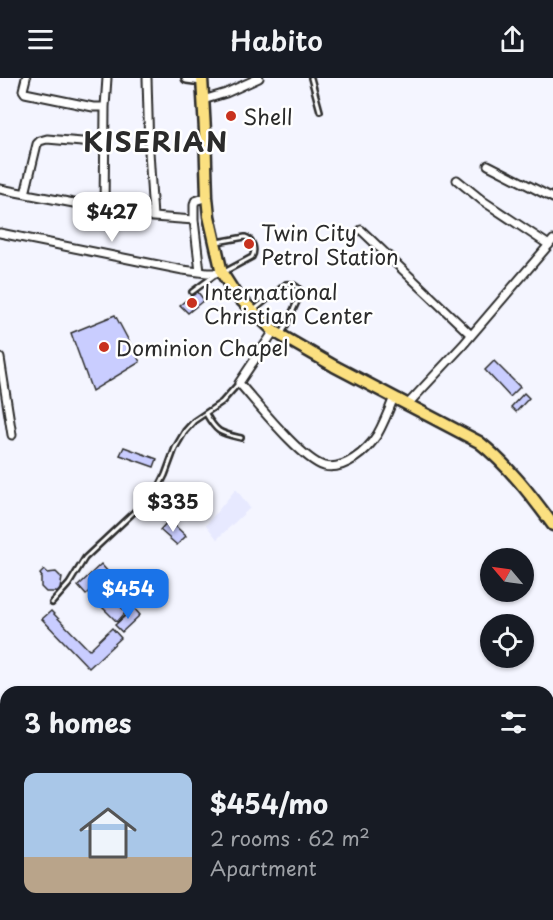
<!DOCTYPE html>
<meta charset="utf-8">
<style>
body{margin:0;font-family:"Playpen Sans",sans-serif;background:#20242c;color:#f1f3f6;height:100vh;display:flex;flex-direction:column;font-size:22px;white-space:nowrap}
*{box-sizing:border-box;margin:0}
p{font-size:20px;color:#9ea1a6}
.icon{flex:none;width:33px;height:33px;fill:none;stroke:currentColor;stroke-width:2;stroke-linecap:round;stroke-linejoin:round}
.map{position:relative;flex:1;overflow:hidden}
.panel{position:absolute;left:0px;top:608px;width:554px;height:236px;display:flex;flex-direction:column;background:#171b24;border-radius:18px 18px 0 0;box-shadow:0 2px 4px #0004}
.panel>*{flex:none}
.needle{width:39px;rotate:299deg}
.tools{position:absolute;left:480px;top:470px;display:grid;gap:12px}
.tools a{display:grid;place-items:center;width:54px;height:54px;border-radius:50%;background:#171b24;box-shadow:0 2px 4px #0004;font-size:30px}
.price{position:absolute;translate:-50% -51px;padding:0 14px;border-radius:12px;background:#fff;color:#222;font-size:20px;line-height:39px;filter:drop-shadow(0 2px 3px #0008)}
.price::after{content:'';position:absolute;left:50%;top:36px;width:18px;height:14px;margin-left:-9px;background:inherit;clip-path:polygon(0 0,100% 0,50% 100%)}
.price.on{background:#1a73e8;color:#fff}
ul{padding:0;list-style:none}
li{display:flex;align-items:center;gap:18px;height:150px;padding:0 24px}
li+li{border-top:2px solid #363941}
li span{display:grid;place-items:center;flex:none;width:168px;height:120px;border-radius:12px;color:#555}
li>.icon{margin-inline-start:auto}
span .icon{width:72px;height:72px;fill:#fffc;stroke-width:1}
li b{font-size:26px}
h2{display:flex;justify-content:space-between;align-items:center;height:72px;padding:0 24px;font-size:26px}
header{display:flex;justify-content:space-between;align-items:center;height:78px;padding:0 24px;background:#171b24;font-size:27px;font-weight:600}
.map>svg:first-child{display:block}
</style>
<header><svg class="icon" aria-label="menu" viewBox="0 0 24 24"><path d="M4 6h16M4 12h16M4 18h16"/></svg>Habito<svg class="icon" aria-label="share" viewBox="0 0 24 24"><path d="M12 15V3M7 8l5-5 5 5M5 13v7h14v-7"/></svg></header>
<div class="map">
<svg width="553" height="842" viewBox="0 0 553 842">
<rect width="100%" height="100%" fill="#f4f5ff"/>
<filter id="ink" filterUnits="userSpaceOnUse"><feTurbulence type="fractalNoise" baseFrequency=".0167" numOctaves="2"/><feDisplacementMap in="SourceGraphic" scale="12" xChannelSelector="R" yChannelSelector="G"/><feConvolveMatrix kernelMatrix="1 2 1 2 8 2 1 2 1" color-interpolation-filters="sRGB"/></filter>
<g filter="url(#ink)">
<path fill="#e7e9ff" d="M236 411 250 430 217 461 206 447Z"/>
<path fill="#c9cdff" stroke="#2b2b2b" stroke-width="1.5" d="M197 213 204 222 188 235 180 227Z
M115 237 140 284 92 313 71 255Z
M494 283 520 309 510 319 485 292Z
M524 315 529 320 516 334 511 329Z
M124 369 157 381 154 389 120 377Z
M169 442 186 458 177 467 160 452Z
M101 486 109 495 86 517 78 508Z
M44 492 47 495 56 494 62 500 60 511 61 513 57 516 56 514H46L41 509V500L42 499 40 496Z
M100 508 126 534 117 544 91 518Z
M134 530 140 537 122 554 115 547Z
M51 533 89 572 112 550 121 560 89 590 42 541Z"/>
<g fill="none" stroke-linecap="round" stroke-linejoin="round">
<g stroke="#2b2b2b" stroke-width="8">
<path id="service" d="M311 0 320 33
M217 164 245 159C253 161 256 172 252 179L226 193
M192 214 215 197
M254 232 286 206C293 205 296 208 300 212L301 215 283 254
M206 336C217 355 220 355 241 360
M52 525 69 506 85 480 151 418 160 407 165 397 175 370 185 353 194 343 222 324 238 306"/>
</g>
<g stroke="#2b2b2b" stroke-width="11">
<path id="minor" d="M26 0 23 12 25 15 93 29H105
M147 0 149 73 153 139
M203 22 226 15 259 0
M488 87 553 120
M457 102 483 123 549 167
M0 111 126 135 153 139 194 142 200 194
M25 116 37 66 40 63 47 61 105 66
M104 131 105 29 107 0
M194 142V127L195 123 207 119
M361 152 471 257
M0 155 183 192 207 195H222
M274 253 239 305C257 325 301 381 324 388 344 393 367 373 377 357 384 345 389 332 394 319
M0 280 12 357
M407 327 463 267 553 162
M548 689 553 687
M0 821 6 822
M111 837 115 842
M243 837 257 842
M417 837 427 842
M33 842 35 837
M491 842 492 837"/>
</g>
<g stroke="#2b2b2b" stroke-width="14">
<path id="secondary" d="M187 0 202 2"/>
</g>
<g stroke="#2b2b2b" stroke-width="15">
<path id="trunk" d="M202 0 205 53 207 119 209 138 222 195 236 217 274 253 282 258 334 288 479 364C508 387 531 417 553 447"/>
</g>
<use href="#service" stroke="#fff" stroke-width="3"/>
<use href="#minor" stroke="#fff" stroke-width="7"/>
<use href="#secondary" stroke="#fff" stroke-width="9"/>
<use href="#trunk" stroke="#fbe080" stroke-width="10"/>
</g>
</g>
<g fill="#c8321e" stroke="#fff" stroke-width="2">
<circle cx="231" cy="38" r="6"/>
<circle cx="249" cy="166" r="6"/>
<circle cx="192" cy="225" r="6"/>
<circle cx="104" cy="269" r="6"/>
</g>
<g text-anchor="middle" dominant-baseline="central" stroke-width="5" stroke-linejoin="round" paint-order="stroke">
<g font-size="21" fill="#2b2b2b" stroke="#fff" text-anchor="start">
<text x="243" y="38">Shell</text>
<text x="261" y="154">Twin City<tspan x="261" dy="24">Petrol Station</tspan></text>
<text x="204" y="213">International<tspan x="204" dy="24">Christian Center</tspan></text>
<text x="116" y="269">Dominion Chapel</text>
</g>
<g font-size="27" font-weight="bold" letter-spacing="1.5" fill="#2b2b2b" stroke="#fff">
<text x="156" y="62">KISERIAN</text>
</g>
</g>
</svg>
<div class="tools">
<a><svg class="needle" viewBox="-14 -14 28 28"><path d="M0-13l5 13h-10z" fill="#e53935"/><path d="M0 13l5-13h-10z" fill="#9ea1a6"/></svg></a>
<a><svg class="icon" aria-label="locate" viewBox="0 0 24 24"><circle cx="12" cy="12" r="6"/><path d="M12 2v4M12 18v4M2 12h4M18 12h4"/></svg></a>
</div>
<b class="price" style="left:112px;top:165px">$427</b>
<b class="price" style="left:173px;top:455px">$335</b>
<b class="price on" style="left:128px;top:542px">$454</b>
<section class="panel">
<h2>3 homes<svg class="icon" aria-label="filters" viewBox="0 0 24 24"><path d="M4 7h16M4 17h16"/><circle cx="9" cy="7" r="2"/><circle cx="15" cy="17" r="2"/></svg></h2>
<ul>
<li><span style="background:linear-gradient(#a9c7e8 70%,#b9a48a 0)"><svg class="icon" aria-label="home" viewBox="0 0 24 24"><path d="M3 11l9-7 9 7M6 9v11h12V9"/></svg></span><div><b>$454/mo</b><p>2 rooms · 62 m²</p><p>Apartment</p></div></li>
</ul>
</section>
</div>
